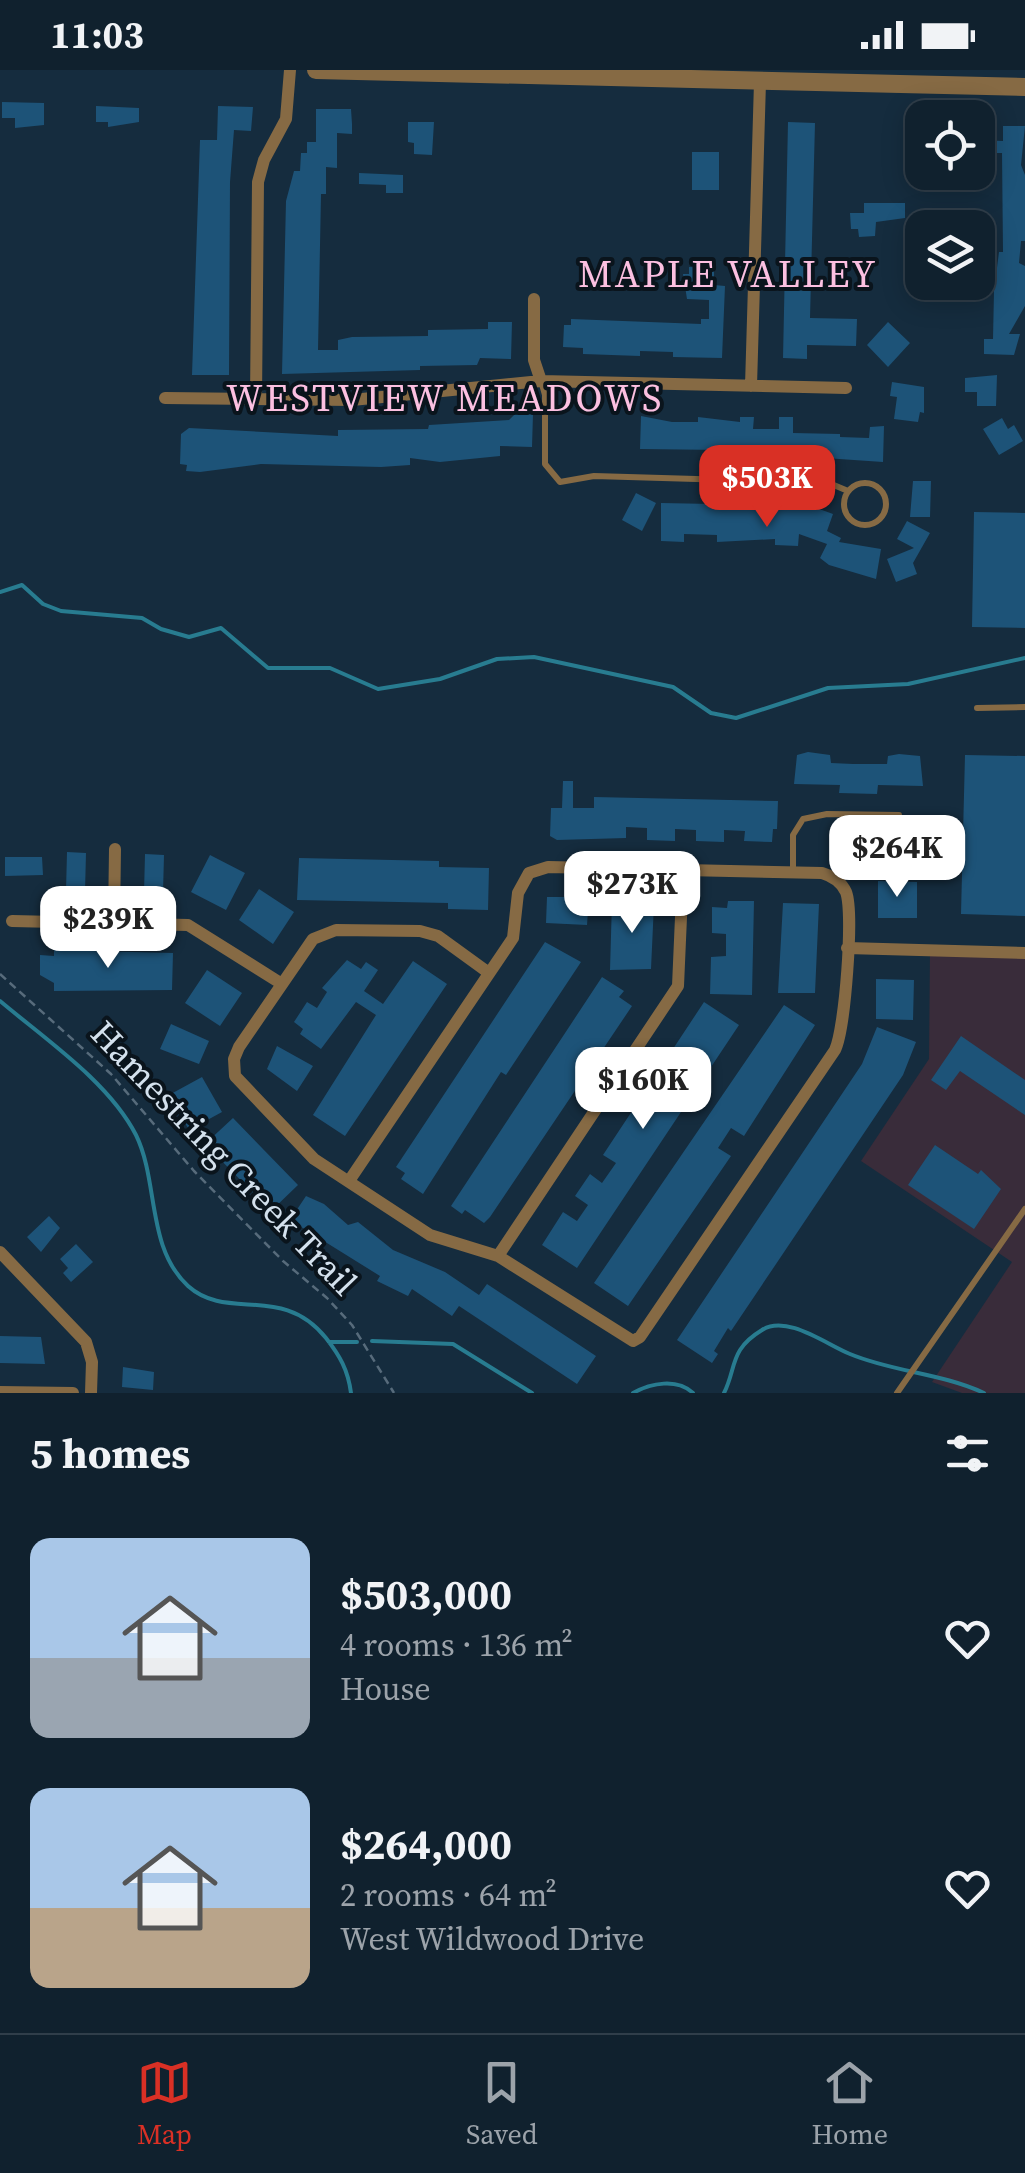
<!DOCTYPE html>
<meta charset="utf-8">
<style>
body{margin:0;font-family:"Source Serif 4",serif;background:#1e2e3a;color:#f1f3f6;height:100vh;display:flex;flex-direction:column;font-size:38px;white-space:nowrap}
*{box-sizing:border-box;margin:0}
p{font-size:32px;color:#9ca3aa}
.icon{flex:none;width:55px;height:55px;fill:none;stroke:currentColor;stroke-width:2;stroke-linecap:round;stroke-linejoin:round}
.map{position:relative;height:1323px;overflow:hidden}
.drawer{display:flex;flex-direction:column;background:#10212e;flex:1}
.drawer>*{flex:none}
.tools{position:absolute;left:905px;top:30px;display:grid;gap:20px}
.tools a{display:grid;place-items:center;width:90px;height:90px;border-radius:20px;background:#10212e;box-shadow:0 5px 25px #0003,0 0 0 2px #303e4a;font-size:50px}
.price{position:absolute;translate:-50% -85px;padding:0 22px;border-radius:20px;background:#fff;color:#222;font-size:32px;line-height:65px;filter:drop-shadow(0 2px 5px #0008)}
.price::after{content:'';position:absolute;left:50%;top:60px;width:30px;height:22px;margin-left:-15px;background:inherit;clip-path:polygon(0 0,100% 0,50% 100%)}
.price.selected{background:#d93025;color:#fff}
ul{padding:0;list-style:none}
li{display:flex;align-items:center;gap:30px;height:250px;padding:0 30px}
li span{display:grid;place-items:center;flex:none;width:280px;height:200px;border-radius:20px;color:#555}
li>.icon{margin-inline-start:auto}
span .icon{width:120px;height:120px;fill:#fffc;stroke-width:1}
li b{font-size:42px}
h2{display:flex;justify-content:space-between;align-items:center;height:120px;padding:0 30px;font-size:42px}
.status{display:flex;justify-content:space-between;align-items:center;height:70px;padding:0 50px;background:#10212e;direction:ltr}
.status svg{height:28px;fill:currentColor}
.tabs{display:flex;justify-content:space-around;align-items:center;height:140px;border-top:2px solid #303e4a;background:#10212e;font-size:28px;color:#9ca3aa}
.tabs a{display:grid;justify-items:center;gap:5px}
.tabs .selected{color:#d93025}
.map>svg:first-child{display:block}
</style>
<div class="status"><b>11:03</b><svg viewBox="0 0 49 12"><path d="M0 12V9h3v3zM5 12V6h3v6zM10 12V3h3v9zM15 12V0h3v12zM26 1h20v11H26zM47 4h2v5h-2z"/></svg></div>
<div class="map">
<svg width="1025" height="1323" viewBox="0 0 1025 1323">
<rect width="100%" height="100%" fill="#152c3e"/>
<path fill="#392c3a" d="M930 880 1025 883V1323H962L932 1312 1012 1192 861 1091 929 989Z"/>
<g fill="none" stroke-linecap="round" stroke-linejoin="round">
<path stroke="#287c90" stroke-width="4" d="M0 522 22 515 43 534 61 541 142 548 161 559 189 567 221 558 268 598H330L378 619 440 609 497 589 534 587 673 617 711 643 736 648 828 618 908 614 1025 588
M0 931C45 969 109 1012 136 1065 159 1112 146 1177 188 1216 228 1252 282 1213 326 1268 340 1286 348 1300 351 1323
M372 1271 453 1274 532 1323
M329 1272H357
M633 1323C651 1313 677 1308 693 1323
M724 1323C737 1297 729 1280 762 1260 787 1244 827 1275 850 1284 893 1302 941 1303 984 1323"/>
</g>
<path fill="#1d5378" d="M2 32 44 33V55L15 58V48H2Z
M96 36 139 38V52L108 57V52H96Z
M218 36 253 37 251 61 234 60 230 112 229 305H192L200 70H217Z
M316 39H351L352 54V64L337 63V98L326 97V124H321L318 280H338V270L352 267 428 266V260L488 259V252H512L511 289 480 288 477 295 420 296V300L282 304 286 131 294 101H300L301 83H307V72H316Z
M408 52H434L432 85 414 84V73L408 72Z
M788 52 815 53 810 248 857 249 856 276 807 275V289L783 288Z
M1003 56H1025L1021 95 1025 105V171H1021L1019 193 1025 196V236L1009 264H1020L1014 285 984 284V269H993L994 221 999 182H1003L1002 83H978V70L1003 71Z
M692 82H719V120H692Z
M359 103 403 105V123H386V115L359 114Z
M864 133H905V148L876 152 875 166 859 167 858 159H851L850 143H864Z
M689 197 714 198V215L725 216 722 288 673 287V282L640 281V286L583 284V278L563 277 564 255H571V249L701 254V249H709V230L687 229 683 204H689Z
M888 252 910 273 888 297 867 275Z
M997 305 996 336H977V322H965V308Z
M892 312 924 317V343L920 342 918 352 894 349 897 327 890 326Z
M515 344H533L532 377 500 376V386L440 392 410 388V395L381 397 261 394 200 402 186 401 187 395 180 394 181 364 189 358 338 366V360L428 359 429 355 509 350Z
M641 346 672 352H698V347L740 352V347H754L753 359H779V347H793V363L840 364V367L869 368 870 357 884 356 883 392 781 385V390H768V384L722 380 640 379Z
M1002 348 1008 359 1014 355 1023 371 999 385 983 359Z
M913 411H931L930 447H910Z
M636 423 656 433 642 461 622 450Z
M661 433 811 436 833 444 827 461 841 468 839 472 881 479 876 509 829 495 820 488 827 474 799 464 798 476 775 475V469L717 472V465L684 464V472L661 471Z
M974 442 1025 443V558L972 557Z
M907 451 930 463 913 493 917 504 896 512 887 489 914 478 897 469Z
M808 682 830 685 831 693 853 694H887L888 686 899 684 920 686 923 716 878 715 877 724 839 723 840 715 794 714 797 685Z
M965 685 1025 686V846L961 844Z
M563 711H573V738H594V727L778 731 777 759H773L772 772 744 771 745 761 724 760V772L696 771V760L675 759V771L647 770V758L626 757V768L557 770 550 766 551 738H562Z
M67 782 86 783 85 822 66 821Z
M145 784 164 785 163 823H144Z
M210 785 245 803 226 840 191 822Z
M5 787H42L43 805 5 806Z
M299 788 439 791V797L489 798 488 840 448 839V833L297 830Z
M878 811 917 812V848H878Z
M259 819 294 842 273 874 239 850Z
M547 827H589L587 855 546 853Z
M612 831 654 834 651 899 610 900Z
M728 831H754L752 925 710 924 711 887 726 886V864L712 863V837L727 838Z
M783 833 819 834 815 923H778Z
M545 872 581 892 506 1005 501 1002 423 1124 401 1109 405 1103 396 1097Z
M54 880 173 883 172 920 54 921V913L40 905V885L54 886Z
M347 890 361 899 366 892 378 900 364 921 383 934 413 891 447 914 345 1066 313 1045 376 945 356 932 321 979 300 964 303 959 294 952 307 932 317 938 327 922 322 918Z
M207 900 242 923 220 956 185 933Z
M602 907 624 921 619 927 632 936 490 1147 484 1153 465 1140 462 1144 451 1136Z
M876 909 914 910 913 950 876 949Z
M704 932 739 955 577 1198 542 1175 563 1142 577 1151 588 1135 575 1126 590 1104 602 1113 616 1093 603 1085Z
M784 935 815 955 744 1066 731 1058 718 1078 731 1086 628 1236 594 1213Z
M171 954 209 971 199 994 160 979Z
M877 957 916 972 903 1005 731 1261 728 1258 714 1281 718 1284 712 1293 677 1270 862 994Z
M961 966 1025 1010V1045L960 1001 946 1020 931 1010Z
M277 976 313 996 297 1021 267 999Z
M202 1007 222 1042 189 1060 169 1025Z
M233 1048 298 1115 271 1141 205 1074Z
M935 1075 978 1104 981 1100 1001 1119 974 1159 908 1115Z
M306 1126 324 1134 348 1155 358 1152 393 1180 445 1202 479 1225 487 1214 596 1286 577 1314 459 1236 452 1246 412 1219 408 1226 377 1211 380 1206 290 1150Z
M49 1146 60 1158 41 1182 27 1167Z
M76 1174 93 1192 71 1212 63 1203 68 1198 60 1189Z
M0 1266 41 1267 45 1294 0 1293Z
M123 1297 154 1302 153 1320 122 1317Z"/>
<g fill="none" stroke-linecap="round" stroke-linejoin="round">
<path stroke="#576b7b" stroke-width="2.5" stroke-dasharray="8 5" stroke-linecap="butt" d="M0 904 111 1004 194 1101 283 1191 327 1228 352 1255 394 1323"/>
<path stroke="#866a44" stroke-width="6" d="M541 311 545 325V394L560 412 594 406 829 413 848 421
M844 434a21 21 0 1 1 42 0a21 21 0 1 1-42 0Z
M977 638 1025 637
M793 801V765L803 749 827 744 899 745
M897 1323 1025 1139"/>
<path stroke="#866a44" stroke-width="12" d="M534 229V290L541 311
M751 316 760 12
M165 328 352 330 541 311 846 318
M256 329 258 112 264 90 286 49 290 0
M12 851 188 855 282 914
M114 851 115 779
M847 878 1025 883
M349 1111 513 868 518 823 529 803 548 797 822 803C832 806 841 811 846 822 854 843 845 959 835 980L640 1267 633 1271 498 1186 430 1165 314 1089 235 1006 234 989 239 977 313 869 336 860 420 861 438 866 489 903
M0 1182 86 1272 92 1292 91 1323
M498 1186 678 916 683 801
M0 1322 73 1323"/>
<path stroke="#866a44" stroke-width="18" d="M316 0 1025 17"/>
</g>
<g text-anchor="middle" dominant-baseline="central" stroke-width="8" stroke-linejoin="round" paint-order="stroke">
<g font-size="35" fill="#d4e1ed" stroke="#0a141c">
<text transform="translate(224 1088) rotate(46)">Hamestring Creek Trail</text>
</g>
<g font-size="38" letter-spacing="2.5" fill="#fcc0e1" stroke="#0a141c">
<text x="728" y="204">MAPLE VALLEY</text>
<text x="445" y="328">WESTVIEW MEADOWS</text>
</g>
</g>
</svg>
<div class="tools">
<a><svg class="icon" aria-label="locate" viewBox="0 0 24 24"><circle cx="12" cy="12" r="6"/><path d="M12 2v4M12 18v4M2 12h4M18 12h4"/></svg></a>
<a><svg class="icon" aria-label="layers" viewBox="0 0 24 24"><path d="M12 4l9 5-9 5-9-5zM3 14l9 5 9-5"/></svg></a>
</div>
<b class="price selected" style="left:767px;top:460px">$503K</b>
<b class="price" style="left:897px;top:830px">$264K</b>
<b class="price" style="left:632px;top:866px">$273K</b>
<b class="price" style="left:108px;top:901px">$239K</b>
<b class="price" style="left:643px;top:1062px">$160K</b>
</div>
<section class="drawer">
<h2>5 homes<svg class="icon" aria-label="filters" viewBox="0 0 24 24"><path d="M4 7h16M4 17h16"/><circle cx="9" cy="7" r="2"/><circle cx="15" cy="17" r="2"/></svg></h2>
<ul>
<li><span style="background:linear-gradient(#a9c7e8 60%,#9aa5b1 0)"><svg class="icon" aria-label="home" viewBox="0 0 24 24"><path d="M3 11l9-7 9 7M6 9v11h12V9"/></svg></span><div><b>$503,000</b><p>4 rooms · 136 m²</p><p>House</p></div><svg class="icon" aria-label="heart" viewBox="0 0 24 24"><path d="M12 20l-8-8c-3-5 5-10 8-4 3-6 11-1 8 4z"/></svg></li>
<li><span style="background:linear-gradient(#a9c7e8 60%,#b9a48a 0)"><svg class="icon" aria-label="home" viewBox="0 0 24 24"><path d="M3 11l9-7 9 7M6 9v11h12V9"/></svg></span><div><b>$264,000</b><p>2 rooms · 64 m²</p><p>West Wildwood Drive</p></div><svg class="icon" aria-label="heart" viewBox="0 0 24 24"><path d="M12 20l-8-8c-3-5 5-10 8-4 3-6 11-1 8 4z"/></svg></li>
</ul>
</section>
<nav class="tabs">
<a class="selected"><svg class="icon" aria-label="map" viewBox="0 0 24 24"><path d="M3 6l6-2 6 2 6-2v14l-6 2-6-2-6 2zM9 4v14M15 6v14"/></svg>Map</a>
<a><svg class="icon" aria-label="saved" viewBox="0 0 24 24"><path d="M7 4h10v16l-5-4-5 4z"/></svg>Saved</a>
<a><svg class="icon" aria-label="home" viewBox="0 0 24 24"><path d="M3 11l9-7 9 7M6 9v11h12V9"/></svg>Home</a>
</nav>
